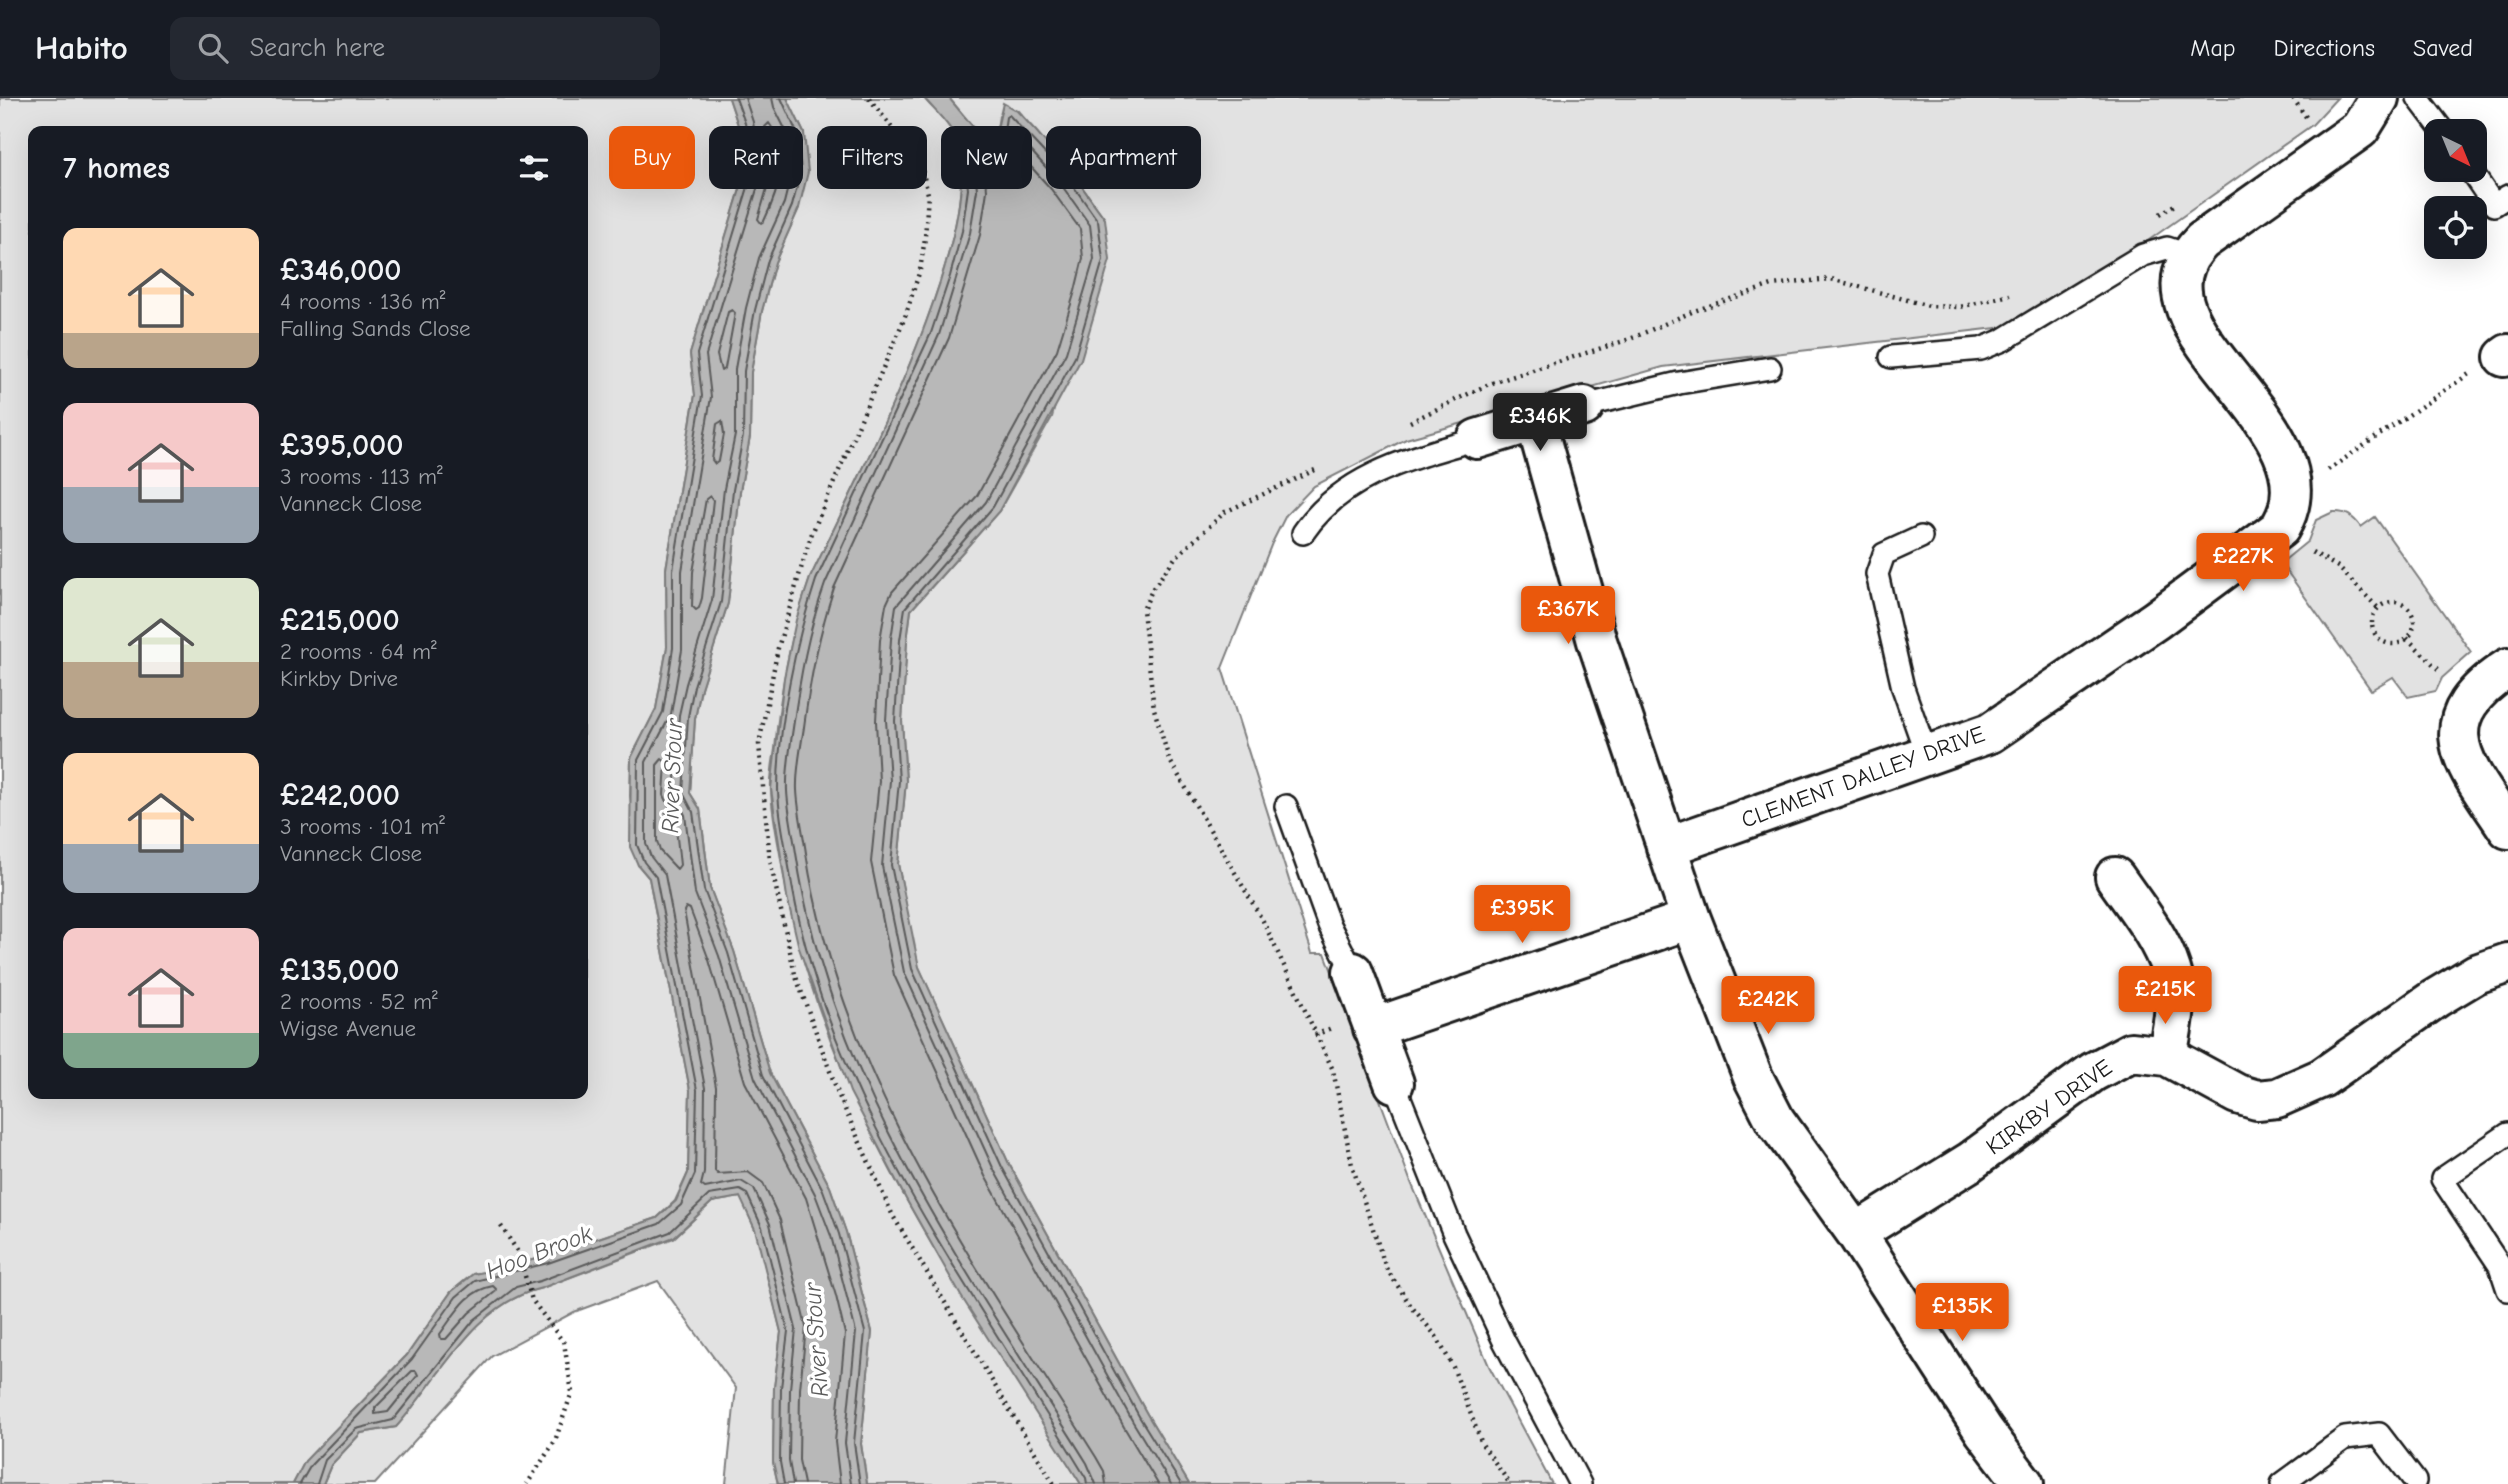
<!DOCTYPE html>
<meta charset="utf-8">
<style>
body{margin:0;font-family:"Comic Neue",sans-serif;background:#242831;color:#f1f3f6;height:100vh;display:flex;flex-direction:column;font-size:26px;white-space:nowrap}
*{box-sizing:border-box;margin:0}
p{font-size:23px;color:#9ea1a6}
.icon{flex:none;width:38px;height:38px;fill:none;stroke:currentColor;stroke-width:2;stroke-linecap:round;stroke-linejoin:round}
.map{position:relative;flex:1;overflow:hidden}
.drawer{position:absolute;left:28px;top:28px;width:560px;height:973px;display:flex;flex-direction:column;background:#171b24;border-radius:14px;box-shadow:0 7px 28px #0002}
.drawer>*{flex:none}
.top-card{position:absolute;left:609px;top:28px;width:665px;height:63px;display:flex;gap:14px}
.needle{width:46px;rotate:137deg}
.tools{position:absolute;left:2424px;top:21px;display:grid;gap:14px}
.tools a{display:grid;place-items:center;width:63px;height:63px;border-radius:14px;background:#171b24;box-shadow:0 7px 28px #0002;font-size:35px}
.price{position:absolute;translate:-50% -60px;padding:0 16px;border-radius:7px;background:#ea580c;color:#fff;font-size:23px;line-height:46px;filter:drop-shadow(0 2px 4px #0008)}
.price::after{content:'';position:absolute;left:50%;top:42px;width:21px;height:16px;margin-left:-10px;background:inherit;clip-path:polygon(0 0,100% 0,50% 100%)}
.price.active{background:#222;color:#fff}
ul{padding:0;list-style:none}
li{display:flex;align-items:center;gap:21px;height:175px;padding:0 35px}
li span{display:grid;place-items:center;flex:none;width:196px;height:140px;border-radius:14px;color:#555}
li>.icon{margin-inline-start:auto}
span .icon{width:84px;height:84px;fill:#fffc;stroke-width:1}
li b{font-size:30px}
h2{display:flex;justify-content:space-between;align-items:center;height:84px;padding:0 35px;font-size:30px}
.tag{padding:0 24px;border-radius:14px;background:#171b24;box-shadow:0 7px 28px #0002;font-size:24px;line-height:63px}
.tag.active{background:#ea580c;color:#fff}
header{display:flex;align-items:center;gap:42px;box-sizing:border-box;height:98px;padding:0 35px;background:#171b24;border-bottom:2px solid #363941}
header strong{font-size:33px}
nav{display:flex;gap:38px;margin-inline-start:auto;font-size:24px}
.search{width:490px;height:63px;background:#242831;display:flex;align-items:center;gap:18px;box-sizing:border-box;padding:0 24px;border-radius:14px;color:#9ea1a6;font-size:26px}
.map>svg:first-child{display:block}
</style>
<header>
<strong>Habito</strong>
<div class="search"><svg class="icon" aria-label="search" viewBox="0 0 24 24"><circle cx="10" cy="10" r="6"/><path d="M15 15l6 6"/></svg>Search here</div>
<nav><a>Map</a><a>Directions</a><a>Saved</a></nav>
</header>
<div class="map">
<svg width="2508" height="1386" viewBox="0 0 2508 1386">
<rect width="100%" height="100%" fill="#fff"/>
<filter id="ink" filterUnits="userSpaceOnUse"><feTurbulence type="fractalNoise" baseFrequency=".0143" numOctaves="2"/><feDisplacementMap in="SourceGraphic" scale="14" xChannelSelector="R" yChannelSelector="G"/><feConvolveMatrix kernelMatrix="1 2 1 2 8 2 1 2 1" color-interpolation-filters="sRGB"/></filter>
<g filter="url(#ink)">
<path fill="#e2e2e2" stroke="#7f7f7f" stroke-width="2" fill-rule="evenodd" d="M0 0H729L738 27 745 75 690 256 695 297 666 471 667 549 656 611 631 660 630 698 638 767 649 780 690 992 688 1075 675 1103 657 1120 546 1158 502 1171 473 1176 451 1194 407 1257 305 1363 293 1386H0ZM33 33H583V996H33Z
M787 0H924C933 11 948 24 954 37 995 124 851 393 810 480 791 535 780 592 775 651 773 664 770 679 771 693 772 715 777 739 781 761 817 996 959 1189 1081 1386H867L861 1346 872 1233 846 1134 830 1089 770 975 734 853 710 790 700 711 690 695 695 621 701 590 728 505 740 393 750 339 751 274 762 213 775 164 799 110 804 35Z
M949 0H2337L2312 27 2142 147 2005 229 1663 269 1406 341 1314 388 1286 417 1272 445 1222 570 1312 855H1325L1410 1082 1489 1268 1552 1386H1189L1147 1316 1009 1066 917 865 898 766 906 683 902 623 907 543 911 512 999 413 1052 319 1105 121 1072 75 1018 13 999 18 997 31 979 36Z
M2333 414C2347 413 2353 419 2361 429L2375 419 2471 554 2442 580 2436 593 2408 599 2393 579 2371 592 2281 465 2308 443 2316 422Z
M741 1099 757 1136 781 1234 774 1290 773 1364 778 1386H726L736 1290 658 1183 574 1214 492 1258 375 1386H323L331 1367 361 1335 396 1329C439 1281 474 1205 542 1190L674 1140 712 1104Z"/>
<path fill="#b8b8b8" stroke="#7a7a7a" stroke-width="2" d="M729 0H787L804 35 808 74 799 110 775 164 762 213 751 274 750 339 740 393 728 505 701 590 695 621 690 695 700 711 710 790 734 853 770 975 830 1089 846 1134 872 1234 861 1346 867 1386H778L773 1364 774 1290 781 1234 755 1131 740 1099 712 1104 674 1139 542 1190C474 1205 439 1282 396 1329L361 1335 331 1367 323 1386H293L305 1363 407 1257 451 1194 473 1176 502 1171 546 1158 657 1120 676 1103 688 1075 690 992 649 780 638 767 630 749 631 660 656 611 667 549 666 471 695 297 690 256 745 75 738 27Z
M924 0H949L979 36 997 31 1003 5 1017 13 1036 33 1072 75 1105 121 1110 162 1081 261 999 413 911 512 907 543 902 623 906 683 898 766 919 869 1009 1066 1147 1316 1189 1386H1081L961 1198 906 1101 850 994 799 850 787 799 771 691 784 580 796 522 810 480C851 393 995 124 954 37 948 24 933 11 924 0Z"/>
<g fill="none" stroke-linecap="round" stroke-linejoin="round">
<path stroke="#5a5a5a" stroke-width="2" d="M745 0 753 24 761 78 706 257 711 299 682 473V552L671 616 646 664V746L651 759 665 777 705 990 704 1075 701 1087 705 1090 741 1083 754 1091 770 1126 796 1231 790 1291 789 1363 793 1386
M772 0 774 9 789 39 792 73 784 105 759 160 746 210 735 271V337L724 391 712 502 686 586 679 617 674 696 685 717 695 795 719 858 755 980 815 1096 831 1138 856 1234 845 1345 851 1386
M781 0 798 37 801 74 792 108 768 162 755 212 744 273 743 338 733 392 721 504 694 588 688 619 683 695 693 714 704 792 728 855 763 977 823 1092 839 1136 865 1234 854 1345 860 1386
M769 25C792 54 778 94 764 123L761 125 758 121 771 77 765 29Z
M732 212 735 215 725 270 721 273 717 257 728 214Z
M722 323 724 336 719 363 715 366 712 362 717 326Z
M710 398 713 402 702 500 699 510 696 512 692 508 693 474 706 401Z
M662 661 666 664 664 697 675 721 680 767 677 771 660 753 657 743V667Z
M493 1188 496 1191 495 1194 469 1215 446 1241H441L440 1236C455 1216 467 1192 493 1188Z
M412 1273H416L418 1277 388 1314 375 1316V1310Z
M300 1386 311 1367 412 1261 456 1199 475 1183 548 1165 659 1126 681 1107 695 1076 697 992 656 779 644 764 637 747 638 662 663 614 673 550V472L702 298 697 256 752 76 745 25 736 0
M317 1386 325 1362 356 1331 393 1322 474 1222 516 1189 540 1183 670 1134 709 1097 740 1092 747 1096 762 1129 788 1233 781 1290 780 1364 784 1386
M804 1386 799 1362 800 1291 806 1229 780 1122 763 1085 748 1074 718 1076 715 1073 716 989 684 813 686 809 690 811 709 862 745 984 806 1100 836 1198 845 1236 835 1344 840 1386
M1087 1386 1086 1380C969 1185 824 1000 789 769 785 744 778 716 778 690 778 627 796 542 816 482L931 235 950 178 962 133 968 91 961 33 966 31 978 42 999 38 1004 33 1006 19 1009 17 1067 79 1098 123 1103 162 1075 259 993 409 905 510 900 542 895 623 899 683 891 767 912 871 1002 1069 1140 1320 1181 1386
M1096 1386 1087 1365C966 1171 831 987 796 755 793 735 788 713 787 693 786 673 790 650 793 630 800 580 808 533 825 486L939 237 970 135 977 92 974 53 1002 46 1015 35 1060 85 1090 127 1094 161 1066 255 986 404 896 508 891 541 886 622 890 683 882 768 904 874 994 1072 1133 1324 1171 1386
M1106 1386 1104 1373 1096 1359C977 1169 841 982 806 755 803 734 798 713 797 692 796 672 801 649 804 629 810 581 819 536 834 490L949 240 980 137 987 93 985 62 1015 51 1051 91 1080 131 1083 160 1075 193 1057 252 977 398 892 494 886 507 880 542 876 623 879 683 871 764 894 877 985 1078 1124 1329 1158 1386"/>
<g stroke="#1c1c1c" stroke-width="26">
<path id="service" d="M2418 0 2443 33
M2470 72 2494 107 2508 98
M1891 259 1981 251 2003 242 2143 157 2167 150 2188 157
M1584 308 1679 285 1770 270
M1303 435C1343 376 1412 360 1477 341
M1921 439 1884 456 1877 476 1903 590 1927 658
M1286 708 1329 827 1353 874
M1394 985 1454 1136 1504 1243 1580 1386
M2508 1036 2442 1081 2500 1168 2508 1192
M2282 1386 2345 1340 2379 1336 2415 1383"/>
</g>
<g stroke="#1c1c1c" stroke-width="44">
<path id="minor" d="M2504 259 2508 256
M1536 325 1597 543 1691 821 1753 979 1775 1022 1856 1135 1984 1333 2024 1386
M1477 341 1584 308
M2508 570C2423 625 2466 667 2508 731
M1666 749 1990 635 2156 522 2280 430C2342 325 2114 231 2202 143L2360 31 2379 0
M2115 779C2135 808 2160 838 2171 872 2180 899 2172 932 2167 958
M1353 874 1394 985
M1373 930 1691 821
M1856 1135 1970 1064 2093 974 2131 954 2167 958 2237 996 2257 1002 2277 1000 2322 980 2436 900 2476 876 2508 865"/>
</g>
<path stroke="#1c1c1c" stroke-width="4.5" stroke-dasharray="2 5" stroke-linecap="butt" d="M869 0 921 67 928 96 925 140 920 172 905 219 810 440 778 550 759 646 770 763 795 876 839 998 893 1118 1054 1386
M2293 0 2306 19
M2160 116 2176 106
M1410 324 1489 286 1630 241 1694 213 1772 187 1831 181 1929 208 1960 209 2010 197
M1315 372 1225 414 1175 460 1153 490 1143 512 1154 611 1169 661 1263 823 1333 972 1352 1067 1386 1170 1411 1208 1436 1238 1453 1269 1482 1346 1510 1386
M2328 372 2469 276
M2312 454 2338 469 2379 511
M2372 525a21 21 0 1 1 42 0a21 21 0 1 1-42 0Z
M2407 540 2441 574
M1315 937 1332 930
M501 1128 518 1154 532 1202 564 1245 572 1294 555 1343 527 1386"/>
<use href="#service" stroke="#fff" stroke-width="21"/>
<use href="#minor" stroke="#fff" stroke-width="38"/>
</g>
</g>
<g text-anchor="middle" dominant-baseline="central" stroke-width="7" stroke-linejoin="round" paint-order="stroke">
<g font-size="23" fill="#1c1c1c" stroke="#fff">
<text transform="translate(1863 679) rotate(-20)">CLEMENT DALLEY DRIVE</text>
<text transform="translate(2049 1009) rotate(-35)">KIRKBY DRIVE</text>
</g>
<g font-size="24" font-style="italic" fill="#5a5a5a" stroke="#fff">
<text transform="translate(672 678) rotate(-88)">River Stour</text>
<text transform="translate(539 1154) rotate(-21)">Hoo Brook</text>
<text transform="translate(816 1242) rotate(-94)">River Stour</text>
</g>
</g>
</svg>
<div class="tools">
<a><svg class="needle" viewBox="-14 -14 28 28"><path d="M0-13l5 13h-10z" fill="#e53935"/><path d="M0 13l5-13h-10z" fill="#9ea1a6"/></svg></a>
<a><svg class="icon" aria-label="locate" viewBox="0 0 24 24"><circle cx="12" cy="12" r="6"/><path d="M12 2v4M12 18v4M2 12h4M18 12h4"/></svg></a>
</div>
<b class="price active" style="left:1540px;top:355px">£346K</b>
<b class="price" style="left:2243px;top:495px">£227K</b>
<b class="price" style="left:1568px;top:548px">£367K</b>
<b class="price" style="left:1522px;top:847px">£395K</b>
<b class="price" style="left:2165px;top:928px">£215K</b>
<b class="price" style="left:1768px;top:938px">£242K</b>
<b class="price" style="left:1962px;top:1245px">£135K</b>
<div class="top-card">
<a class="tag active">Buy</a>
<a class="tag">Rent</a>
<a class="tag">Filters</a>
<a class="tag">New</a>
<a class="tag">Apartment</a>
</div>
<section class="drawer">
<h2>7 homes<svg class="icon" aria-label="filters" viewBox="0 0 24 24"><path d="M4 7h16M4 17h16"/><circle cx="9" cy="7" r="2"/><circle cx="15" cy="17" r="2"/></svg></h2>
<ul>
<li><span style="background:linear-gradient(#ffd9b3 75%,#b9a48a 0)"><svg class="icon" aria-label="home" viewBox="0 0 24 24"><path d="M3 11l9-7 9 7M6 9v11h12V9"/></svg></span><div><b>£346,000</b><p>4 rooms · 136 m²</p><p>Falling Sands Close</p></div></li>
<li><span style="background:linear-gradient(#f6c9c9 60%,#9aa5b1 0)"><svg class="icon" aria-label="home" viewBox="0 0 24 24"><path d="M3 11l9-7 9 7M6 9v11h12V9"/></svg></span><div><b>£395,000</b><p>3 rooms · 113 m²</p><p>Vanneck Close</p></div></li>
<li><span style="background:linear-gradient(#dfe7d0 60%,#b9a48a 0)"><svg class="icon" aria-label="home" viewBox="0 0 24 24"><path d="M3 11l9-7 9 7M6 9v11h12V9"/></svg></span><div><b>£215,000</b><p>2 rooms · 64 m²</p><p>Kirkby Drive</p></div></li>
<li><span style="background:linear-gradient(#ffd9b3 65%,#9aa5b1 0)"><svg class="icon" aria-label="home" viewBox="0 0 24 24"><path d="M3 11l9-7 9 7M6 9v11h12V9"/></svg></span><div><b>£242,000</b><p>3 rooms · 101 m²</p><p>Vanneck Close</p></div></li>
<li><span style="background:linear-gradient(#f6c9c9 75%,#7fa58c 0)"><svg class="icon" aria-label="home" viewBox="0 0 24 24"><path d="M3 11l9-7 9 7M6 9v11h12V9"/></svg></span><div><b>£135,000</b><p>2 rooms · 52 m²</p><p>Wigse Avenue</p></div></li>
</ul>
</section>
</div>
